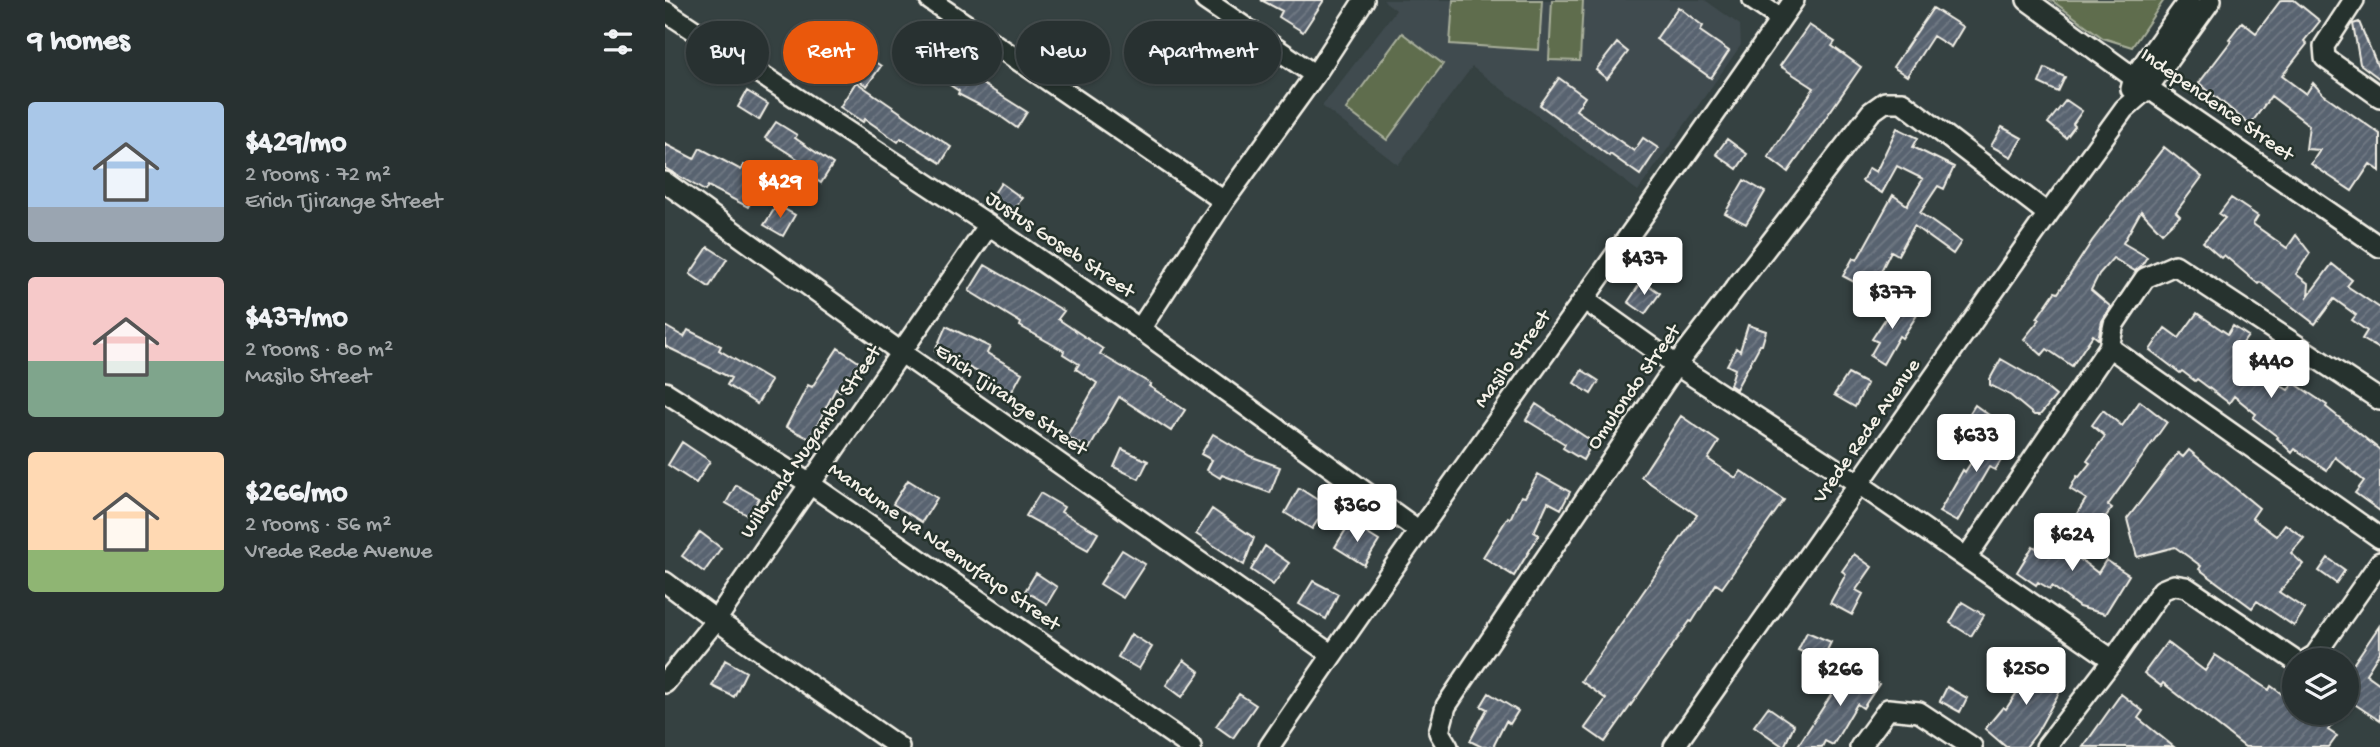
<!DOCTYPE html>
<meta charset="utf-8">
<style>
body{margin:0;font-family:"Gochi Hand",sans-serif;background:#303939;color:#f1f3f6;height:100vh;display:flex;flex-direction:column;font-size:26px;white-space:nowrap}
*{box-sizing:border-box;margin:0}
p{font-size:23px;color:#a5a9ab}
.icon{flex:none;width:38px;height:38px;fill:none;stroke:currentColor;stroke-width:2;stroke-linecap:round;stroke-linejoin:round}
.map{position:relative;flex:1;overflow:hidden}
.drawer{display:flex;flex-direction:column;background:#283131;width:665px}
.drawer>*{flex:none}
.top-card{position:absolute;left:21px;top:21px;width:665px;height:63px;display:flex;gap:14px}
.tools{position:absolute;left:1617px;top:648px;display:grid;gap:14px}
.tools a{display:grid;place-items:center;width:77px;height:77px;border-radius:50%;background:#283131;box-shadow:0 2px 5px #0004,0 0 0 2px #444c4d;font-size:35px}
.price{position:absolute;translate:-50% -60px;padding:0 16px;border-radius:7px;background:#fff;color:#222;font-size:23px;line-height:46px;filter:drop-shadow(0 2px 4px #0008)}
.price::after{content:'';position:absolute;left:50%;top:42px;width:21px;height:16px;margin-left:-10px;background:inherit;clip-path:polygon(0 0,100% 0,50% 100%)}
.price.selected{background:#ea580c;color:#fff}
ul{padding:0;list-style:none}
li{display:flex;align-items:center;gap:21px;height:175px;padding:0 28px}
li span{display:grid;place-items:center;flex:none;width:196px;height:140px;border-radius:7px;color:#555}
li>.icon{margin-inline-start:auto}
span .icon{width:84px;height:84px;fill:#fffc;stroke-width:1}
li b{font-size:30px}
h2{display:flex;justify-content:space-between;align-items:center;height:84px;padding:0 28px;font-size:30px}
.pill{padding:0 24px;border-radius:32px;background:#283131;box-shadow:0 2px 5px #0004,0 0 0 2px #444c4d;font-size:24px;line-height:63px}
.pill.selected{background:#ea580c;color:#fff}
main{display:flex;flex:1;min-height:0}
.map>svg:first-child{display:block}
</style>
<main>
<section class="drawer">
<h2>9 homes<svg class="icon" aria-label="filters" viewBox="0 0 24 24"><path d="M4 7h16M4 17h16"/><circle cx="9" cy="7" r="2"/><circle cx="15" cy="17" r="2"/></svg></h2>
<ul>
<li><span style="background:linear-gradient(#a9c7e8 75%,#9aa5b1 0)"><svg class="icon" aria-label="home" viewBox="0 0 24 24"><path d="M3 11l9-7 9 7M6 9v11h12V9"/></svg></span><div><b>$429/mo</b><p>2 rooms · 72 m²</p><p>Erich Tjirange Street</p></div></li>
<li><span style="background:linear-gradient(#f6c9c9 60%,#7fa58c 0)"><svg class="icon" aria-label="home" viewBox="0 0 24 24"><path d="M3 11l9-7 9 7M6 9v11h12V9"/></svg></span><div><b>$437/mo</b><p>2 rooms · 80 m²</p><p>Masilo Street</p></div></li>
<li><span style="background:linear-gradient(#ffd9b3 70%,#8fb573 0)"><svg class="icon" aria-label="home" viewBox="0 0 24 24"><path d="M3 11l9-7 9 7M6 9v11h12V9"/></svg></span><div><b>$266/mo</b><p>2 rooms · 56 m²</p><p>Vrede Rede Avenue</p></div></li>
</ul>
</section>
<div class="map">
<svg width="1715" height="747" viewBox="0 0 1715 747">
<defs>
<pattern id="building-hatch" width="6" height="6" patternUnits="userSpaceOnUse" patternTransform="scale(1.75)"><rect width="6" height="6" fill="#596370"/><path d="M-1 1l2-2M0 6l6-6M5 7l2-2" fill="none" stroke="#717a84"/></pattern>
</defs>
<rect width="100%" height="100%" fill="#354141"/>
<filter id="ink" filterUnits="userSpaceOnUse"><feTurbulence type="fractalNoise" baseFrequency=".0143" numOctaves="2"/><feDisplacementMap in="SourceGraphic" scale="14" xChannelSelector="R" yChannelSelector="G"/><feConvolveMatrix kernelMatrix="1 2 1 2 8 2 1 2 1" color-interpolation-filters="sRGB"/></filter>
<g filter="url(#ink)">
<path fill="#404b4f" d="M718 0H1040L1075 25 1076 45 973 191 807 67 733 165 657 106 731 10Z"/>
<path fill="#5e6d4e" stroke="#a9af9b" stroke-width="2" d="M788 0H877L874 50 785 44Z
M887 0H918L915 61 884 60Z
M1386 0H1499L1467 47 1438 38Z
M737 33 778 64 722 140 681 109Z"/>
<path fill="url(#building-hatch)" stroke="#f4f1e8" stroke-width="2" d="M596 0H659L638 32 614 17 617 11Z
M1616 0H1629L1655 21 1639 41 1642 44 1617 76 1641 94 1648 83 1658 94 1715 134V171L1705 164 1687 191 1646 164 1655 150 1641 149 1644 125 1606 96 1585 125 1534 83 1566 41 1564 39 1577 22 1591 33Z
M1013 7 1038 26 1035 31 1064 51 1046 78 991 39Z
M1268 8 1298 27 1286 47 1268 36 1242 76 1228 67Z
M1694 22 1715 72V79L1695 64 1688 24Z
M1144 25 1170 42 1167 46 1196 67 1123 172 1103 157 1149 88 1115 66Z
M266 41 300 63 294 72 321 86 362 112 352 128 332 114 293 94 294 91 252 63Z
M952 43 963 52 942 79 931 70Z
M200 55 216 66 202 86 186 76Z
M1380 68 1400 77 1393 92 1374 83Z
M894 78 920 97 911 110 969 151 978 138 993 148 975 175 945 154 944 156 875 105Z
M191 82 286 147 276 163 236 138 233 142 200 119 198 122 175 107Z
M82 91 103 104 94 120 73 107Z
M1401 100 1417 111 1408 124 1410 126 1401 138 1383 123Z
M111 122 132 135 130 138 168 164 156 183 135 169 139 163 100 138Z
M1337 127 1357 138 1346 157 1326 146Z
M1232 128 1253 138 1248 147 1289 167 1279 189 1273 186 1255 213 1296 242 1288 254 1249 226 1233 255 1226 251 1206 291 1178 276 1188 258 1192 260 1228 195 1242 205 1258 179 1232 166 1217 193 1197 181 1204 168 1211 172Z
M1062 139 1082 154 1072 169 1051 154Z
M0 144 29 159 35 148 76 170 79 165 99 176 83 207 43 186 40 191 0 168Z
M1499 147 1537 177 1511 212 1515 216 1497 233 1476 211 1458 243 1482 257 1476 266 1470 271 1448 258 1434 274 1426 290 1446 307 1437 321 1433 339 1428 335 1407 366 1382 349 1377 355 1359 339 1375 319 1372 318 1390 292 1393 293 1427 241Z
M1079 180 1100 192 1081 224 1060 213Z
M336 183 357 198 345 216 324 201Z
M1566 198 1593 216 1588 224 1622 248 1631 235 1645 253 1631 274 1644 284 1643 296 1667 264 1687 280 1682 286 1715 308V349L1697 339 1702 331 1687 320 1691 315 1669 299 1650 324 1595 282 1593 284 1559 255 1556 258 1538 242 1560 218 1554 214Z
M112 205 130 215 118 236 99 225Z
M43 247 62 259 44 287 25 274Z
M320 265 399 311 393 319 438 349 435 354 486 384 484 386 520 410 506 431 454 397 424 449 402 436 432 383 411 369 414 364 398 354 399 351 355 326 356 323 304 291Z
M977 281 995 293 980 314 963 302Z
M1232 301 1252 315 1237 338 1234 336 1218 364 1205 356 1213 342 1207 339Z
M1532 313 1563 334 1568 326 1583 336 1576 346 1604 366 1598 375 1623 390 1629 383 1662 405 1661 407 1715 450V511L1690 493 1699 481 1670 457 1662 470 1630 449 1627 453 1612 438 1613 437 1588 418 1591 414 1569 396 1564 403 1532 379 1530 381 1517 371 1515 373 1485 350 1500 328 1514 338Z
M1083 325 1101 331 1097 345H1095L1071 389 1065 385 1070 369 1062 365 1071 348 1075 351Z
M0 326 19 337 23 330 56 346 54 350 106 381 92 404 62 385 66 378 0 346Z
M281 326 325 347 322 353 357 373 344 397 315 381 319 375 270 351Z
M173 348 195 363 175 391 171 388 145 439 121 427 143 385 147 387Z
M1336 359 1369 378 1391 396 1375 415H1369L1345 395 1325 385V379Z
M917 370 934 381 926 394 909 383Z
M1183 374 1202 384 1190 407 1169 395Z
M1475 401 1502 422 1443 505 1447 508 1430 531 1410 517 1421 499 1405 489 1412 476 1414 477 1425 463 1422 461 1440 436 1427 425 1438 410 1457 426Z
M871 404 928 442 918 460 898 448 900 444 861 420Z
M1310 405 1328 418 1317 433 1300 421Z
M1016 416 1054 442 1043 459 1071 478 1076 471 1119 500 1057 588 1051 584 1027 622 1025 621 1015 635 940 742 920 728 941 699 916 681 1032 515 976 477Z
M1328 428 1348 441 1330 470 1324 467 1292 522 1274 512 1298 470 1300 472Z
M548 434 585 456 615 467 605 493 557 475 555 478 542 470 547 460 536 454Z
M17 442 45 461 31 483 3 465Z
M457 449 483 461 474 479 449 467Z
M1524 450 1594 508 1587 518 1611 536 1620 524 1639 538 1626 553 1638 564 1614 592 1640 609 1629 626 1592 601 1587 608 1534 569 1536 566 1510 547 1472 557 1462 519 1513 453 1518 457Z
M873 474 905 492 896 509 883 502 869 532 874 535 849 576 818 557 843 517 845 519 856 496 860 497Z
M243 480 272 498 257 522 228 504Z
M71 485 94 498 84 516 61 503Z
M634 488 662 506 647 529 620 513Z
M375 493 399 507 396 512 433 533 423 550 361 516Z
M547 509 589 538 579 565 531 534Z
M1389 519 1401 526 1391 541 1433 573 1441 560 1464 575 1440 614 1414 607 1387 586 1385 589 1373 582 1371 585 1352 572 1368 546 1371 548Z
M685 523 714 541 699 565 670 547Z
M35 532 56 548 39 572 17 556Z
M600 546 624 563 608 585 586 570Z
M457 550 480 564 458 598 435 584Z
M1189 554 1207 567 1191 590 1198 594 1187 615 1165 603 1181 574 1177 571Z
M1663 558 1680 570 1671 583 1654 571Z
M371 573 392 587 382 604 360 591Z
M648 581 673 594 661 619 634 604Z
M1297 602 1319 615 1306 636 1285 623Z
M1715 625V652L1701 674 1715 684V721L1682 699V673Z
M1142 632 1166 642 1157 661 1133 650Z
M466 634 487 647 474 669 453 657Z
M1502 642 1540 671 1550 655 1604 690 1606 686 1629 703V712H1677L1663 730 1672 736 1664 747H1580L1498 683 1496 686 1479 673Z
M1359 658 1400 682 1371 734 1361 747H1341L1320 729 1338 707 1341 709 1360 680 1348 671Z
M60 660 81 672 69 697 47 686Z
M519 660 535 672 517 697 501 685Z
M1186 665 1214 684 1198 708 1192 704 1168 745 1160 741 1157 747H1132Z
M1282 687 1302 698 1295 712 1275 701Z
M824 693 853 711 845 724 841 721 828 747H817L805 741 822 709 816 706Z
M574 694 591 705 568 738 551 726Z
M1456 694 1478 711 1473 718 1509 747H1418Z
M1103 707 1129 725 1119 747 1089 726Z"/>
<g fill="none" stroke-linecap="round" stroke-linejoin="round">
<g stroke="#f4f1e8" stroke-width="24">
<path id="minor" d="M265 0 559 201
M540 0 650 75
M1088 0 1116 19
M1362 0 1483 88 1715 247
M1689 0 1659 46 1660 58 1715 97
M0 11 324 225 475 329 754 531
M1466 89 1469 77 1524 0
M0 182 237 353 667 655
M920 300 1011 365 1194 484 1448 660
M475 329 559 201 650 75 699 0
M1444 347 1715 538
M0 392 145 484 526 747
M1301 558 1444 347 1449 324 1480 278 1510 265 1715 400
M0 582 51 620 234 747
M1642 660 1650 655 1715 562
M0 683 51 620 324 225
M604 747C775 495 957 251 1129 0
M783 747 774 732 781 706 1011 365 1206 112 1220 102H1237L1383 214
M1009 747 1383 214 1459 109 1483 88 1546 0
M1195 747 1223 709 1254 712 1307 747
M1381 747 1448 660 1497 590 1509 585 1521 587 1629 660"/>
</g>
<use href="#minor" stroke="#26332d" stroke-width="19"/>
</g>
</g>
<g text-anchor="middle" dominant-baseline="central" stroke-width="5" stroke-linejoin="round" paint-order="stroke">
<g font-size="21" fill="#f4f1e8" stroke="#26332d">
<text transform="translate(1551 106) rotate(35)">Independence Street</text>
<text transform="translate(394 246) rotate(34)">Justus Goseb Street</text>
<text transform="translate(849 360) rotate(-54)">Masilo Street</text>
<text transform="translate(970 388) rotate(-55)">Omulondo Street</text>
<text transform="translate(345 401) rotate(35)">Erich Tjirange Street</text>
<text transform="translate(1203 432) rotate(-55)">Vrede Rede Avenue</text>
<text transform="translate(147 443) rotate(-55)">Wilbrand Nugambo Street</text>
<text transform="translate(278 548) rotate(35)">Mandume ya Ndemufayo Street</text>
</g>
</g>
</svg>
<div class="tools">
<a><svg class="icon" aria-label="layers" viewBox="0 0 24 24"><path d="M12 4l9 5-9 5-9-5zM3 14l9 5 9-5"/></svg></a>
</div>
<b class="price selected" style="left:115px;top:220px">$429</b>
<b class="price" style="left:979px;top:297px">$437</b>
<b class="price" style="left:1227px;top:331px">$377</b>
<b class="price" style="left:1606px;top:400px">$440</b>
<b class="price" style="left:1311px;top:474px">$633</b>
<b class="price" style="left:692px;top:544px">$360</b>
<b class="price" style="left:1407px;top:573px">$624</b>
<b class="price" style="left:1361px;top:707px">$250</b>
<b class="price" style="left:1175px;top:708px">$266</b>
<div class="top-card">
<a class="pill">Buy</a>
<a class="pill selected">Rent</a>
<a class="pill">Filters</a>
<a class="pill">New</a>
<a class="pill">Apartment</a>
</div>
</div>
</main>
